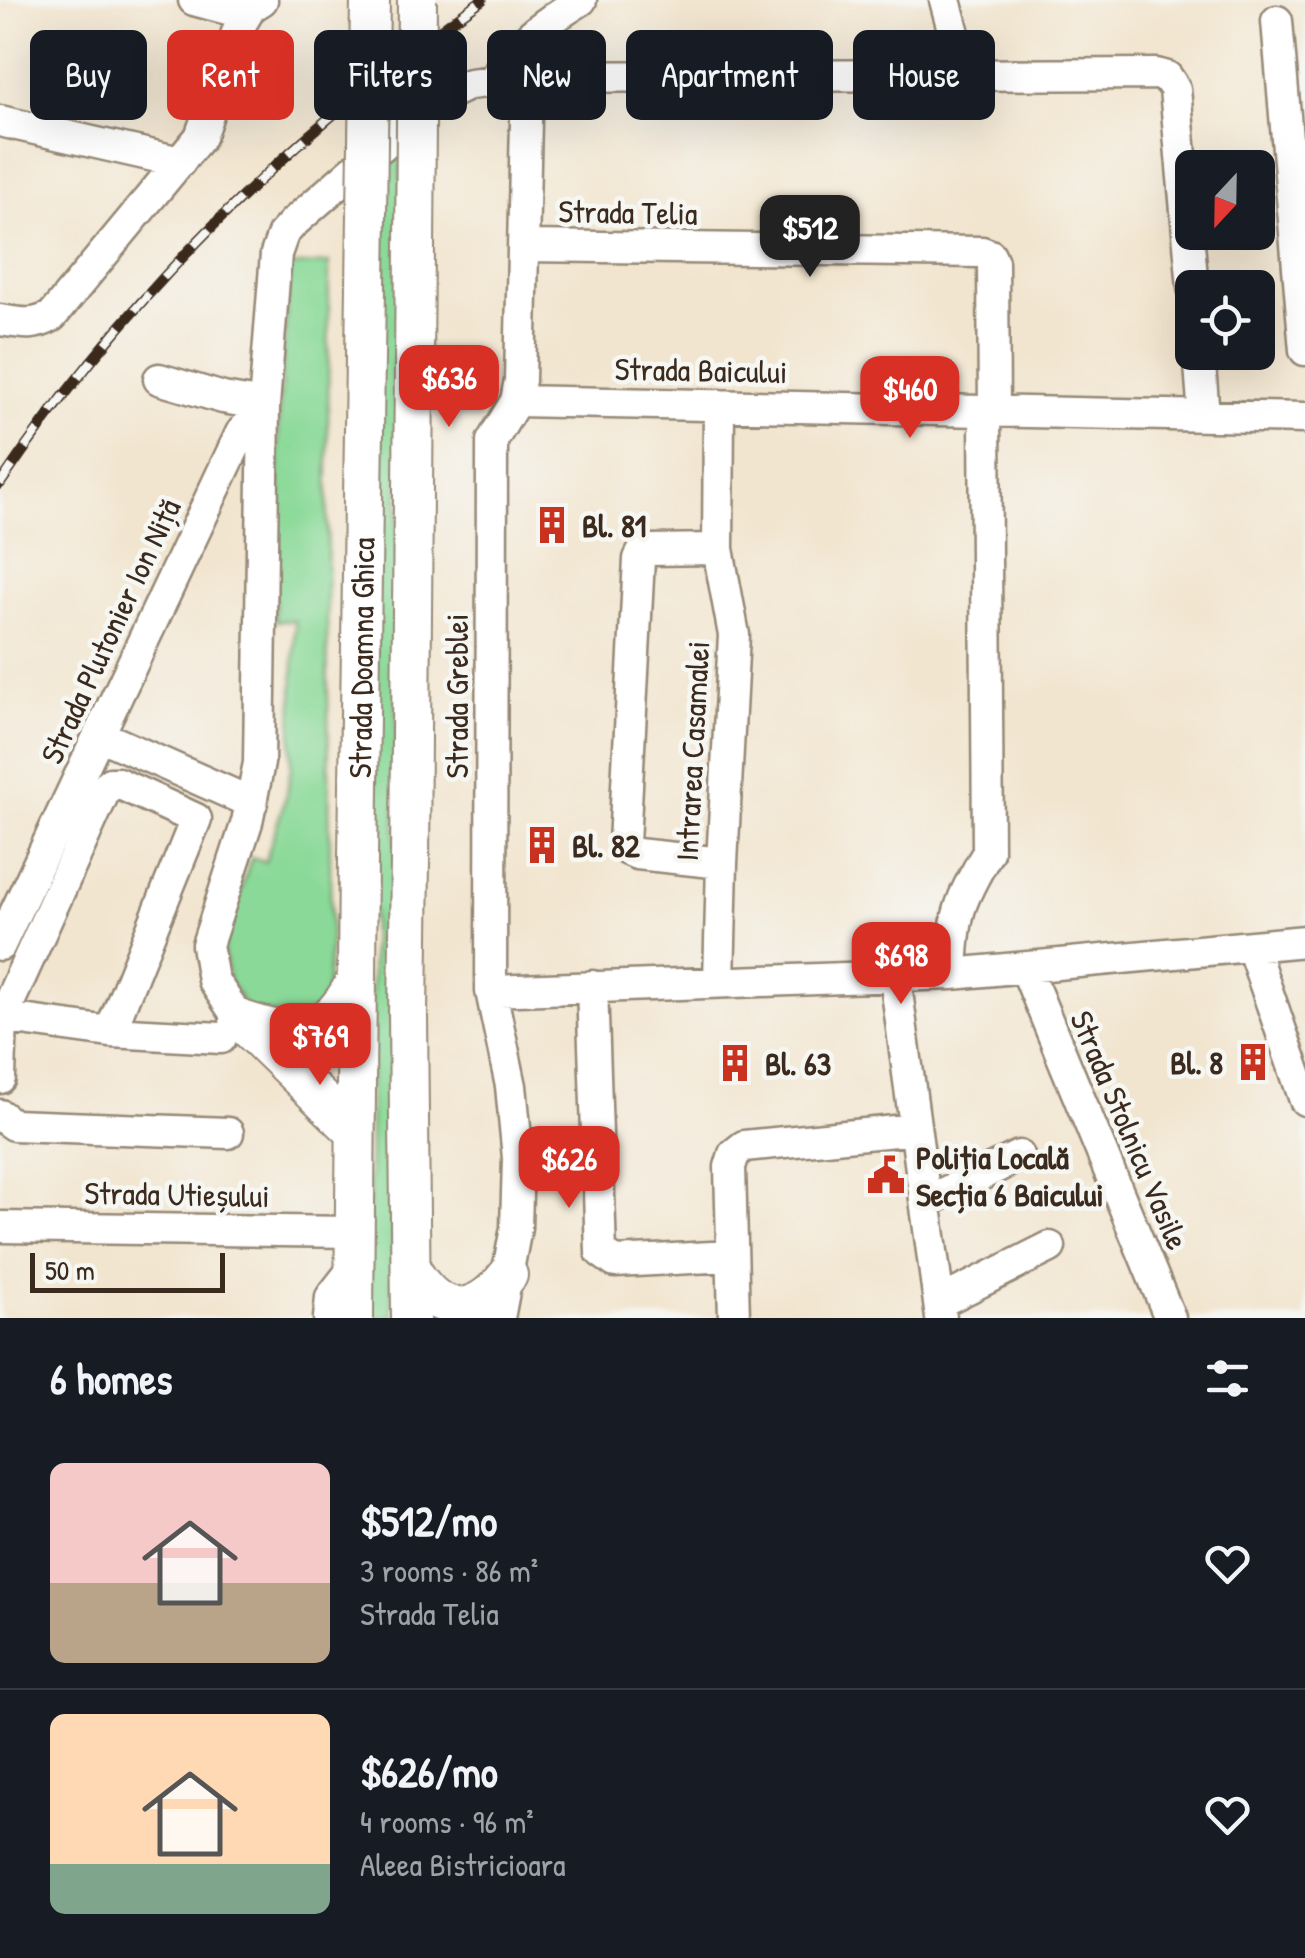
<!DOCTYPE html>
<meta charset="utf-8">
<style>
body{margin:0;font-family:"Patrick Hand",sans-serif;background:#20242c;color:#f1f3f6;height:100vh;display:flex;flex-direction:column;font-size:38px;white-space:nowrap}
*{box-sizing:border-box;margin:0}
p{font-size:32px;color:#9ea1a6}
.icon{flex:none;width:55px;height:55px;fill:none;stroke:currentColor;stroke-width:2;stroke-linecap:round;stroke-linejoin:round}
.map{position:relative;height:1318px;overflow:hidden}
.panel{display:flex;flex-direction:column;background:#171b24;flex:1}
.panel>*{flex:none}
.top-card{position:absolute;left:30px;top:30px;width:1245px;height:90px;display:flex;gap:20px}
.needle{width:65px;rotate:202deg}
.buttons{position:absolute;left:1175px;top:150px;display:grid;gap:20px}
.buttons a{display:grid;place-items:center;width:100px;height:100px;border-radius:15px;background:#171b24;box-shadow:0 10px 40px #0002;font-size:50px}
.scale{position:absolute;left:30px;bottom:25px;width:195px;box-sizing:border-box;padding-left:10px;border:5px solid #3b2a1e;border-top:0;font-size:28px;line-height:35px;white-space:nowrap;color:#3b2a1e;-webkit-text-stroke:8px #f6f6f2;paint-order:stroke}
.price{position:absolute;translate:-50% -85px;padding:0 22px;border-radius:20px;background:#d93025;color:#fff;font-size:32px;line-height:65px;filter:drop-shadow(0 2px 5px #0008)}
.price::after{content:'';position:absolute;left:50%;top:60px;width:30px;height:22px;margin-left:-15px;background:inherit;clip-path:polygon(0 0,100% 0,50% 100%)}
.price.active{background:#222;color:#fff}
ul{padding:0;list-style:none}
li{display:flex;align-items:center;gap:30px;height:250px;padding:0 50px}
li+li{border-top:2px solid #363941}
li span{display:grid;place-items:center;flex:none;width:280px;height:200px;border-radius:15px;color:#555}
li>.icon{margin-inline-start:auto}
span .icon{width:120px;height:120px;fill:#fffc;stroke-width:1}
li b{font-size:42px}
h2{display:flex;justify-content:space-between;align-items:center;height:120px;padding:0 50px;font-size:42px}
.tag{padding:0 35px;border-radius:15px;background:#171b24;box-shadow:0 10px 40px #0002;font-size:35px;line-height:90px}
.tag.active{background:#d93025;color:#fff}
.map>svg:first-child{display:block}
</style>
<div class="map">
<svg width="1305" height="1318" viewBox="0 0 1305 1318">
<rect width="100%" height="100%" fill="#f6f6f2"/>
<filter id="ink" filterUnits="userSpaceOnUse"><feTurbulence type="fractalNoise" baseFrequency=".01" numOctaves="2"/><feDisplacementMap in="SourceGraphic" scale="20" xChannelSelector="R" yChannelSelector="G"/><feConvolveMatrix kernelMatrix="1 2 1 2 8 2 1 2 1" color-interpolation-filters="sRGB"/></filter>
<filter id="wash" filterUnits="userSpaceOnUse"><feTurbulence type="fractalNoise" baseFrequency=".0048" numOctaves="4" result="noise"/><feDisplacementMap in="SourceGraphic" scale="40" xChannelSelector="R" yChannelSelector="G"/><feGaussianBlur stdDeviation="2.25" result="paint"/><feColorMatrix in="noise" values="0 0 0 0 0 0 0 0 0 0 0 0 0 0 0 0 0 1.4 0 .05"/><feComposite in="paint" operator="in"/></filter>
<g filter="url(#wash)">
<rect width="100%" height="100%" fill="#f2e5cf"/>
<path fill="#8ad998" stroke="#62825b" stroke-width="2.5" d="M401 152 392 1318H368L380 170Z
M329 263 327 612 331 934 326 993 317 1009 304 1020 246 1008 229 981 223 948 251 858 265 862 287 793 291 768 295 621H275L279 412 290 266Z"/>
</g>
<g filter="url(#ink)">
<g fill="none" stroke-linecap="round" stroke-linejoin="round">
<g stroke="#968876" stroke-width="35">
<path id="minor" d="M194 0 246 14
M945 0 965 74
M1277 21 1305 350
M494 79C516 42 546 22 581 0
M0 121 180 162
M525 246 982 252 990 255 993 262 994 413
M0 320C20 323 34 327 52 316L200 137 239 27 251 7 262 0
M1199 352 1204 416
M516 401 1305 418
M719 405 718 549 734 635 722 863 719 982
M718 549 649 550 642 553 639 559 624 843 628 850 637 854 722 863
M101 736 252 803
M0 945 241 433 264 405 223 398 159 379
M1252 947 1305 1100
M1026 969 1170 1318
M952 974C954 915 958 903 988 852L985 413
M895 977 941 1318
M592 986 601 1252 615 1262 731 1256
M491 991 952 974 1305 941
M0 1017 110 1032 221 1038
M239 1019 213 980 207 945 247 822 259 763 264 405 276 254 283 234 293 223 432 102 470 84 527 77 1156 74 1167 77 1175 89 1193 288
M0 1078 2 1018 106 788 110 783H118L196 819 110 1032
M0 1115 13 1125 228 1133
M926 1202 1019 1156
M0 1227 354 1232
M940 1302 1050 1247
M329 1318 331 1297 353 1269
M499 1318 516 1228 518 1158 511 1086 491 991 492 441 516 401 520 380 527 77
M734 1318 730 1167 734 1154 744 1146 915 1129"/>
</g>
<g stroke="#968876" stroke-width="42">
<path id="major" d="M410 860 408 1015 411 1318
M239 1019 353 1130
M242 1020C300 1039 326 1038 356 980
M411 1269C440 1318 474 1318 508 1275
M354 1318 358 858"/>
</g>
<use href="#minor" stroke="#fff" stroke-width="30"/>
<use href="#major" stroke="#fff" stroke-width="38"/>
<g stroke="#3b2a1e" stroke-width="11">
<path id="rail" d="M0 484C128 295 295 130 482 0"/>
</g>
<use href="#rail" stroke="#f6f6f2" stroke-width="8" stroke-dasharray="22" stroke-linecap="butt"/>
<g stroke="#968876" stroke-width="42" stroke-linecap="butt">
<g id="major-bridge">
<path id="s1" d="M358 858 370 0"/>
<path d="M410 860 417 0"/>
</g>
</g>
<use href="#major-bridge" stroke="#fff" stroke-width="38"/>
</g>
</g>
<defs>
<g id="building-bare" transform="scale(3)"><path d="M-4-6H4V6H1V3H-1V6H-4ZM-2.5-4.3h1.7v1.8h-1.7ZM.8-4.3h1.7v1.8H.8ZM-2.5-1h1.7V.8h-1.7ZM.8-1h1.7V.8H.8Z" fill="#c8321e" stroke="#f6f6f2" stroke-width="2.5" paint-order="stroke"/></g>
<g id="civic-bare" transform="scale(3)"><path d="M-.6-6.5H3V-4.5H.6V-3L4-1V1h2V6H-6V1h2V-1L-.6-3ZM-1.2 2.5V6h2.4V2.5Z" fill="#c8321e" stroke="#f6f6f2" stroke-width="2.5" paint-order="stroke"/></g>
</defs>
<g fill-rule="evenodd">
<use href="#building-bare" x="552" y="525"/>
<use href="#building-bare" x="542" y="845"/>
<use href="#building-bare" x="1253" y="1062"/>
<use href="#building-bare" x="735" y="1063"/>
<use href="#civic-bare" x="886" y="1175"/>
</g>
<g text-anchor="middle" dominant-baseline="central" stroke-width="9" stroke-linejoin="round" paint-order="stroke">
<g font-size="32" fill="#3b2a1e" stroke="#f6f6f2">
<text transform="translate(628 212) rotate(1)">Strada Telia</text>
<text transform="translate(701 370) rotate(1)">Strada Baicului</text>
<text transform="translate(110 631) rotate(-65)">Strada Plutonier Ion Niță</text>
<text stroke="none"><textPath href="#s1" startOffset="200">Strada Doamna Ghica</textPath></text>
<text transform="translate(456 696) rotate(-90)">Strada Greblei</text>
<text transform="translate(692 751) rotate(-87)">Intrarea Casamalei</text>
<text transform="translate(1130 1130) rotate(67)">Strada Stolnicu Vasile</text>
<text transform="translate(177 1194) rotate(1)">Strada Utieșului</text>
</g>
<g font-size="32" font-weight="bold" fill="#3b2a1e" stroke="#f6f6f2" text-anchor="start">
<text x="582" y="525">Bl. 81</text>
<text x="572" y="845">Bl. 82</text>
<text x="1223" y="1062" text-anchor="end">Bl. 8</text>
<text x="765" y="1063">Bl. 63</text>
<text x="916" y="1157">Poliția Locală<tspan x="916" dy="37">Secția 6 Baicului</tspan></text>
</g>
</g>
</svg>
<div class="buttons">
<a><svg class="needle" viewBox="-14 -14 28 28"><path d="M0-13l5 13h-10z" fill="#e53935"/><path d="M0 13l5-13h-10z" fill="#9ea1a6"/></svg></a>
<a><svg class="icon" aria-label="locate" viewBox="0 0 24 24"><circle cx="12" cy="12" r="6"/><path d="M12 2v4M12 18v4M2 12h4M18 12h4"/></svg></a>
</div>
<div class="scale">50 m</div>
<b class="price active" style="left:810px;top:280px">$512</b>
<b class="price" style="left:449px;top:430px">$636</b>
<b class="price" style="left:910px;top:441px">$460</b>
<b class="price" style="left:901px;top:1007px">$698</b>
<b class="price" style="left:320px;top:1088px">$769</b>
<b class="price" style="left:569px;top:1211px">$626</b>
<div class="top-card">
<a class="tag">Buy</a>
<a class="tag active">Rent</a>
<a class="tag">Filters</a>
<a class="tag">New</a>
<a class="tag">Apartment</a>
<a class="tag">House</a>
</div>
</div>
<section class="panel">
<h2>6 homes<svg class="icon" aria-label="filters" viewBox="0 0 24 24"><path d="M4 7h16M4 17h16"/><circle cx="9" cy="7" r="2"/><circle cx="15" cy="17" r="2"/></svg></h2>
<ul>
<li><span style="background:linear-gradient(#f6c9c9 60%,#b9a48a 0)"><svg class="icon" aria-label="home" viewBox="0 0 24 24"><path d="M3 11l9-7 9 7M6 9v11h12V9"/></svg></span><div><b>$512/mo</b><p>3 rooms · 86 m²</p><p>Strada Telia</p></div><svg class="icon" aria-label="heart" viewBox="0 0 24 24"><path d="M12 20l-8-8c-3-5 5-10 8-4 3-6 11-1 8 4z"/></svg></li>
<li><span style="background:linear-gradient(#ffd9b3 75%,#7fa58c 0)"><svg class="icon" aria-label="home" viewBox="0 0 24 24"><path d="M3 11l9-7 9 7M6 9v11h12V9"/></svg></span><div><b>$626/mo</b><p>4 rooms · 96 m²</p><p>Aleea Bistricioara</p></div><svg class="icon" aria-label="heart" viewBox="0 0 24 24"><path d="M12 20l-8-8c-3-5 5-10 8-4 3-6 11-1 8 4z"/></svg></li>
</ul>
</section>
